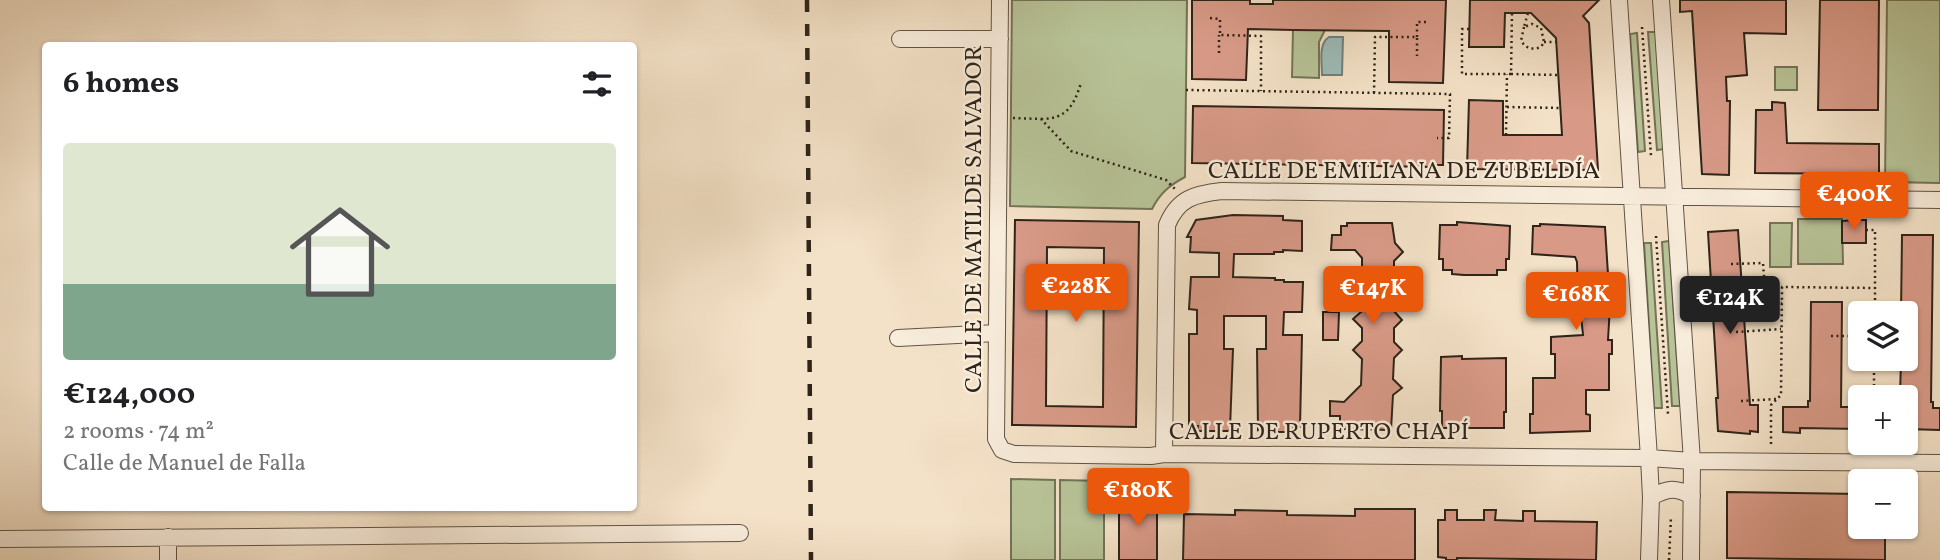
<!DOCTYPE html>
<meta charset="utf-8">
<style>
body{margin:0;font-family:Vollkorn,serif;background:#f6f6f6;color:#202124;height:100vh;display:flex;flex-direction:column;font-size:26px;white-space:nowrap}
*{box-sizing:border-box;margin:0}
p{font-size:23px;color:#757577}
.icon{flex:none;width:38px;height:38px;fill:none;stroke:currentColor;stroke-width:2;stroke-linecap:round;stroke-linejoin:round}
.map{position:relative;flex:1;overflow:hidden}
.details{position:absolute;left:42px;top:42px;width:595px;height:469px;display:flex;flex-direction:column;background:#fff;border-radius:7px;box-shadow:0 2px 5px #0004}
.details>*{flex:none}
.fabs{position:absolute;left:1848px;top:301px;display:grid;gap:14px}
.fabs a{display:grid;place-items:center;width:70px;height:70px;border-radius:7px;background:#fff;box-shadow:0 2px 5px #0004;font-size:35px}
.price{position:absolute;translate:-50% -60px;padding:0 16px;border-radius:7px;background:#ea580c;color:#fff;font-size:23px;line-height:46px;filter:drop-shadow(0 2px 4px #0008)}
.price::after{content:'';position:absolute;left:50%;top:42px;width:21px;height:16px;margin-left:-10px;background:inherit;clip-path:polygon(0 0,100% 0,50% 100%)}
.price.active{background:#222;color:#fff}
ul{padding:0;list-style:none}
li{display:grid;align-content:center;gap:14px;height:371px;padding:0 21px}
li span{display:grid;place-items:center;height:217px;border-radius:7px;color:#555}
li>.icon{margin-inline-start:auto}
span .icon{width:126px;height:126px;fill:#fffc;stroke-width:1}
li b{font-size:30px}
h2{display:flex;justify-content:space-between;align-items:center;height:84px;padding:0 21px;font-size:30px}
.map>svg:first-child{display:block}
</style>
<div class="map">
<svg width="1940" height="560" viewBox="0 0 1940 560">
<rect width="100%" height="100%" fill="#f4e2c8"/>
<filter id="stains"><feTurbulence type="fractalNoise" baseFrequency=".00286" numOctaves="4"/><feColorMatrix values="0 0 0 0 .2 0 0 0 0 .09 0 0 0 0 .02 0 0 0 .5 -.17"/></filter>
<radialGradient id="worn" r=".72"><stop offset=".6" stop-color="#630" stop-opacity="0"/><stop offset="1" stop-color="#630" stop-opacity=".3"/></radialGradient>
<path fill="#b8c498" stroke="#737458" stroke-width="2" d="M1012 0H1187L1185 177C1170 185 1160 193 1152 209L1010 206Z
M1887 0H1940V183L1885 182Z
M1293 30H1325L1319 42V78L1292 77Z
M1648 32H1656L1664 149 1657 150Z
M1637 33 1645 151 1638 152 1630 34Z
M1775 67H1797V90H1775Z
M1798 219H1842L1843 264H1798Z
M1770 223H1792L1791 267H1770Z
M1669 241 1680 406H1672L1662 242Z
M1644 243H1651L1662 408H1654Z
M1011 479 1055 480V560H1011Z
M1060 480 1104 481V560H1060Z"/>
<path fill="#9dbdbb" stroke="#71807a" stroke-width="2" d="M1329 37H1343L1342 75H1322C1322 62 1318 44 1329 37Z"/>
<path fill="#d89a87" stroke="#2e2419" stroke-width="2" fill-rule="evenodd" d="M1192 0H1250V4H1273V0H1446L1443 83 1389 82V31L1293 30 1248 29 1246 80 1192 79Z
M1470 0H1599L1583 16 1589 23 1598 170 1467 169 1469 100 1503 101V135H1562L1556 38 1531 13H1505L1504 47H1469Z
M1680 0H1786V34L1744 33 1747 75 1726 77 1727 101H1730L1729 175 1702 174 1692 11 1680 12Z
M1820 0H1879L1878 110H1818Z
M1772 102 1785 103 1787 143 1879 144V174L1755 173 1756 110H1772Z
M1193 106 1444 110 1443 165H1431V167L1192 163Z
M1233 215 1283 216V220L1302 221V251L1283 250V252H1274V254H1234L1233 277 1275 278V280H1284V282H1303L1302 312H1284L1283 335H1302L1300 427H1292L1291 432H1261V429L1258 430 1257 349H1266V316H1224V349H1233L1230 429 1228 431H1197L1198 426H1189V334H1197V310L1189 309 1191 277H1219V253L1190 252 1191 237H1187L1196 220Z
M1015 220 1139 222 1136 427 1012 425ZM1047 247 1104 248 1103 407 1046 406Z
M1854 220H1866V243H1842V221Z
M1457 222 1510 226 1509 259H1506V270H1497V275H1464L1452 274V270H1443V259H1439L1440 225H1457Z
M1347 223H1392L1395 243 1403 252 1394 261V281L1402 290 1393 299V310L1402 320 1394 328V342L1402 350 1394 358 1393 379 1402 388 1393 395 1391 430 1345 429V426H1340V416H1330V401L1344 402 1361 385 1362 359 1353 350 1362 341V328L1353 319 1362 311V298L1353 289 1362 280V258L1355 250H1331L1332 235H1341V226H1347Z
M1540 224 1605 227 1610 306 1608 340H1612V354H1609V390H1586V414L1590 415V431L1530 433V414H1533V378H1555V354H1551V337L1583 335 1580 306H1578L1577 262 1575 257 1532 254 1533 226H1540Z
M1738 230 1750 405H1758V432L1750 431V434L1718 431 1716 398H1718L1708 232Z
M1902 235H1933L1931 402H1933V408H1940V430L1906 429V397H1900L1901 359H1906V313H1901Z
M1811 302H1842L1841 407H1860V429L1800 428V433L1783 432V407H1808V401H1810Z
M1323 312H1339L1338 340H1323Z
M1462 356V359L1506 358V412H1504V428H1442V411H1440L1441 357Z
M1727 492 1860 494V527H1885V560L1727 558Z
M1119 496 1157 497V560H1119Z
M1355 509H1415V560H1183L1184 514 1235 515V510L1287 511V515L1355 516Z
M1445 510H1457V520H1484V510H1496L1495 520 1523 521V511H1535V521L1597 522 1596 560 1457 558V560H1446V558L1438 557V520H1445Z"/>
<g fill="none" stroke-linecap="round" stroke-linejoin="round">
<g stroke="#605445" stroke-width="18">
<path id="minor" d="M1000 0 996 439 1002 450 1014 454 1151 456 1164 454 1649 458 1692 461 1940 463
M1619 0 1649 458 1651 497 1649 560
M1661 0 1692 461 1691 560
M900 39H1000
M898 338 997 333
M1164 454 1167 225C1178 198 1195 194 1222 191L1940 200
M1651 497C1668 488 1675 487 1692 496
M168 537V560
M0 539 740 533"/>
</g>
<path stroke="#2e2419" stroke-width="2.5" stroke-dasharray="2 3.5" stroke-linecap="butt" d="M1210 18 1220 19V35L1261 36V91
M1524 27 1521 41C1527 49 1532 50 1541 47L1544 42 1541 28 1532 24 1524 27 1528 13
M1642 27 1651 156
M1469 29H1462V74H1511L1512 13
M1417 37V22H1426
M1544 42H1556
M1219 53V35
M1511 74 1558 75
M1186 90 1450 94 1449 138H1437
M1374 93 1375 37H1417V56
M1507 107 1560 108
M1013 118 1041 119 1071 151 1166 180 1176 190
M1041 119C1067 119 1074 105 1081 83
M1506 135 1507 74
M1866 230H1875V313
M1656 236 1668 414
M1731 264 1763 263 1766 304 1782 303
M1736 332 1781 329
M1831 336H1860
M1906 337H1910
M1874 397V359
M1741 401 1776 399
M1771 444V405L1781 395 1782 287 1875 288
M1669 560 1671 517"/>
<use href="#minor" stroke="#f8ecdb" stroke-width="16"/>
<path stroke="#2e2419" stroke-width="4.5" stroke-dasharray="12 12" stroke-linecap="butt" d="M807 0 811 560"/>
</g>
<g text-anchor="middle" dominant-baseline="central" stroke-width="5" stroke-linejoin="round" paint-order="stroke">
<g font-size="24" fill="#2e2419" stroke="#f8ecdb">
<text x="1404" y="172">CALLE DE EMILIANA DE ZUBELDÍA</text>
<text transform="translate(975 219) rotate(-90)">CALLE DE MATILDE SALVADOR</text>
<text x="1319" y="433">CALLE DE RUPERTO CHAPÍ</text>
</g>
</g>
<rect width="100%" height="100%" filter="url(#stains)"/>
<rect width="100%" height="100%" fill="url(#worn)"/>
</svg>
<div class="fabs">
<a><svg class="icon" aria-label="layers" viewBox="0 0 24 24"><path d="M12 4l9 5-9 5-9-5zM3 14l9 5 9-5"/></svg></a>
<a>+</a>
<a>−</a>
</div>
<b class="price" style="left:1854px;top:232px">€400K</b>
<b class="price" style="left:1076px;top:324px">€228K</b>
<b class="price" style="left:1373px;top:326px">€147K</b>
<b class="price" style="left:1576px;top:332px">€168K</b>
<b class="price active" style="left:1730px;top:336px">€124K</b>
<b class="price" style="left:1138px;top:528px">€180K</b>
<section class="details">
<h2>6 homes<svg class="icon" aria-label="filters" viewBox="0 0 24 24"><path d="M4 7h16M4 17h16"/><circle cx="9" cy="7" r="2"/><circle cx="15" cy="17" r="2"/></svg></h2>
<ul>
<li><span style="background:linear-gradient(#dfe7d0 65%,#7fa58c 0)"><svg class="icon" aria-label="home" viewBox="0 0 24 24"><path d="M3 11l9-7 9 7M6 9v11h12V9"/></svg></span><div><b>€124,000</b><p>2 rooms · 74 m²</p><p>Calle de Manuel de Falla</p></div></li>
</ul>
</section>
</div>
